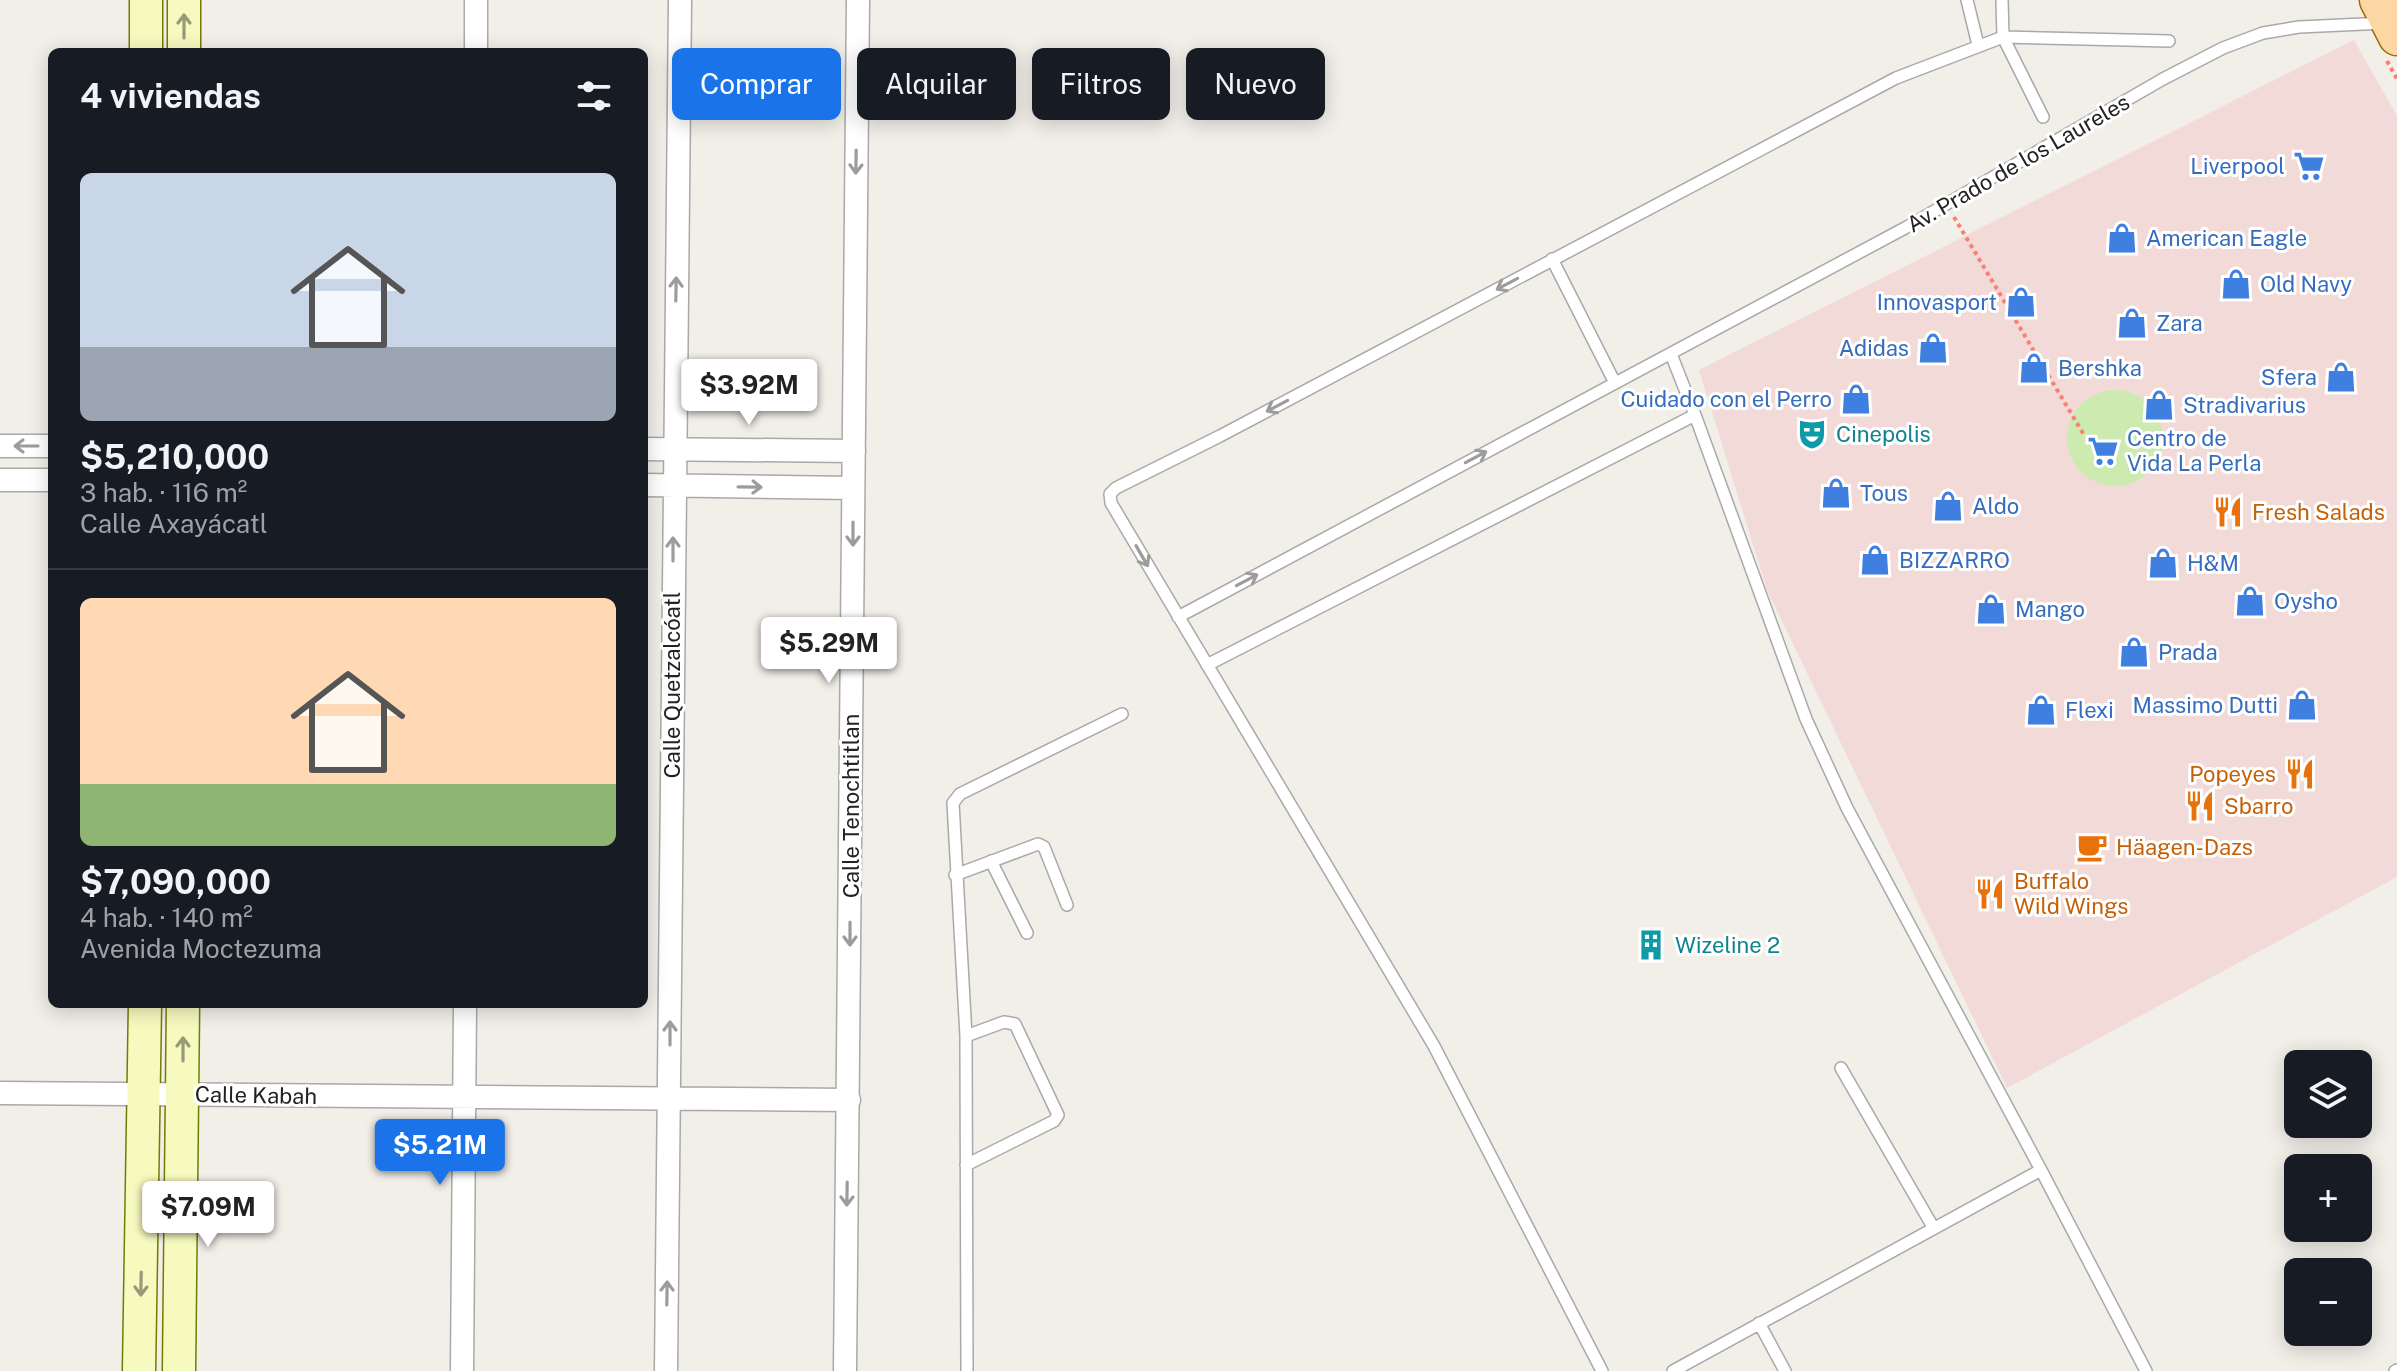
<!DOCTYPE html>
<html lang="es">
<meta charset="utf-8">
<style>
body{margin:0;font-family:"Public Sans",sans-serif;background:#20242c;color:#f1f3f6;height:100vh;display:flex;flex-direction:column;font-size:30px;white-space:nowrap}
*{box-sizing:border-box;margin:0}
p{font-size:26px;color:#9ea1a6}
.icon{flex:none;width:44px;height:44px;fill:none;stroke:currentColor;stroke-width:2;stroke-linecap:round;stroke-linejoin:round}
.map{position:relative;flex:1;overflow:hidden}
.panel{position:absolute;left:48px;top:48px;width:600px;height:960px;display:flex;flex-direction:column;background:#171b24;border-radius:12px;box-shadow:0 4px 20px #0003}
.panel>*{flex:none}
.hud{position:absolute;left:672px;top:48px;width:760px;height:72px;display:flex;gap:16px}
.controls{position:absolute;left:2284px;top:1050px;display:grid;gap:16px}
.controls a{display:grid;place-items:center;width:88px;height:88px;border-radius:12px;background:#171b24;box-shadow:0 4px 20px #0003;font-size:40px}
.price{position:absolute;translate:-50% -68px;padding:0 18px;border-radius:8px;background:#fff;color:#222;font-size:26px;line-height:52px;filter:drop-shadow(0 2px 4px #0008)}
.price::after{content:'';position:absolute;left:50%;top:48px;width:24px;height:18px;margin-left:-12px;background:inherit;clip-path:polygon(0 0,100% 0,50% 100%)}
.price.active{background:#1a73e8;color:#fff}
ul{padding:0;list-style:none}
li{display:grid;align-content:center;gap:16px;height:424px;padding:0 32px}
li+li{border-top:2px solid #363941}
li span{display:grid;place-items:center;height:248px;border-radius:12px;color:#555}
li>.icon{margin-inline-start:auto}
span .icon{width:144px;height:144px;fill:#fffc;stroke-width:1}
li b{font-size:34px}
h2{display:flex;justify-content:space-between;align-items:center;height:96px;padding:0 32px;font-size:34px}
.chip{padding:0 28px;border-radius:12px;background:#171b24;box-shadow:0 4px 20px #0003;font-size:28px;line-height:72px}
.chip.active{background:#1a73e8;color:#fff}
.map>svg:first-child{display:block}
</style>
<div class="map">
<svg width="2397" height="1371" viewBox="0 0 2397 1371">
<rect width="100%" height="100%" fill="#f2efe9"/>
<path fill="#f2dad9" d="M2354 40 2397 116V877L2007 1088 1767 590 1699 370Z"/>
<path fill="#cdebb0" d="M2067 438a48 48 0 1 1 96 0a48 48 0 1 1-96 0Z"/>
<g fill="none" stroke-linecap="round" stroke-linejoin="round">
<g stroke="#a9a9a9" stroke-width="14">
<path id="lane" d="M1967 0 1978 45
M2002 0 2003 37 2043 117
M1552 259 1615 383
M1671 354 1695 415
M1178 617 1905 228 2163 79 2223 48 2263 33 2299 27 2385 23
M1207 665 1695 415 1806 719 1847 808 2041 1170 1673 1371
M991 861 1027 933
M955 875 1038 844 1044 847 1067 905
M966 1036 1004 1022 1015 1024 1058 1115 1054 1121 966 1165
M1841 1068 1933 1227
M2041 1170 2146 1371
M1759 1323 1785 1371
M967 1371 966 1036 953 803 960 794 1122 714
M1602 1371 1434 1046 1111 503 1110 494 1116 488 1220 436 1896 78 2003 37 2169 41
M2395 1371 2397 1370"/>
</g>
<g stroke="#a9a9a9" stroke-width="25">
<path id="street" d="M476 52V0
M0 446H52
M644 449 854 451
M0 480H52
M644 485 853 488
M0 1093 849 1100
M462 1371 465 1004
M666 1371 680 0
M845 1371 858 0"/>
</g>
<g stroke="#707d05" stroke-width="35">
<path id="secondary" d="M146 0V52
M184 0V52
M139 1371 145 1004
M179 1371 183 1004"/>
</g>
<g stroke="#a06b00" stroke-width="39">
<path id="primary" d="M2378 0 2397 37"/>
</g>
<path stroke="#fa8072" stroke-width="4" stroke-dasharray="4 4" stroke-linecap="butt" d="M2387 61 2397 79
M1954 217 2084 435"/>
<use href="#lane" stroke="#fff" stroke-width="11"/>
<use href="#street" stroke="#fff" stroke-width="22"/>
<use href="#secondary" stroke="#f7fabf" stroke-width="32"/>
<use href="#primary" stroke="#fcd6a4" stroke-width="36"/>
</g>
<defs><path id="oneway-shaft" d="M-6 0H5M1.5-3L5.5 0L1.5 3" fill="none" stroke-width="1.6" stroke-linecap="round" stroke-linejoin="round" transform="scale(2)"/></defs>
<g stroke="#979978">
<use href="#oneway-shaft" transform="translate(184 26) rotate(-90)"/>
<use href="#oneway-shaft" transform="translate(183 1049) rotate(-90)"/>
<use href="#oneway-shaft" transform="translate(141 1284) rotate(91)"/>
</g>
<g stroke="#9c9c9c">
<use href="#oneway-shaft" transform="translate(856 162) rotate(91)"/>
<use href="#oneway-shaft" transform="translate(1507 284) rotate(152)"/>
<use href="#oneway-shaft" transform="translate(676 289) rotate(-89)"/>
<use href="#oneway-shaft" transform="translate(1277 406) rotate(152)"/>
<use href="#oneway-shaft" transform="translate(26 446) rotate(-180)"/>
<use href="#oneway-shaft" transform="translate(1476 457) rotate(-28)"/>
<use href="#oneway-shaft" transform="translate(750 487) rotate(1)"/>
<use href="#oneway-shaft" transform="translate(853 534) rotate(90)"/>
<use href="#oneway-shaft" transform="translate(673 549) rotate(-90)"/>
<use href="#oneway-shaft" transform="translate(1142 556) rotate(60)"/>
<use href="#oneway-shaft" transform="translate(1247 580) rotate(-28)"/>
<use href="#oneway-shaft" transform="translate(850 934) rotate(90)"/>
<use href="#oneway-shaft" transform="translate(670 1033) rotate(-90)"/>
<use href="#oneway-shaft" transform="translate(847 1194) rotate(91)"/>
<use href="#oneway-shaft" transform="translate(667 1293) rotate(-89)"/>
</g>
<defs>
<g id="supermarket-bare" transform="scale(2.4)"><path d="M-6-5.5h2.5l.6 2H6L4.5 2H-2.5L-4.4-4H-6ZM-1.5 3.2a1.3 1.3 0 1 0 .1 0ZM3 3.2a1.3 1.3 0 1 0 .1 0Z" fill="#3f7fe0" stroke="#fff" stroke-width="2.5" paint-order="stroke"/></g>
<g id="shop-bare" transform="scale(2.4)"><path d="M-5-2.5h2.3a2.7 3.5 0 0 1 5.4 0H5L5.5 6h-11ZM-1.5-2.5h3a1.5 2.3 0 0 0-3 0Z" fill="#3f7fe0" stroke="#fff" stroke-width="2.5" paint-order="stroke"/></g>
<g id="theatre-bare" transform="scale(2.4)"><path d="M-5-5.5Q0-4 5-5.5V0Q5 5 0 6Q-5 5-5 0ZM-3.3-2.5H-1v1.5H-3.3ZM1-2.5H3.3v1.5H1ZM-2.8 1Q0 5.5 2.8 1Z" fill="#0f9aa8" stroke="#fff" stroke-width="2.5" paint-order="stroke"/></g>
<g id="restaurant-bare" transform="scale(2.4)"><path d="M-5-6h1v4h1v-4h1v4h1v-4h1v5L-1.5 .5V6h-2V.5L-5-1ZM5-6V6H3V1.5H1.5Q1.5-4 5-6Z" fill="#e8710a" stroke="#fff" stroke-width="2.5" paint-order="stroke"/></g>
<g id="cafe-bare" transform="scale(2.4)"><path d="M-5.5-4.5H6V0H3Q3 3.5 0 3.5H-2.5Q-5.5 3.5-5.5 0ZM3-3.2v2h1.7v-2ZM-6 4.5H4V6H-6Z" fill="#e8710a" stroke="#fff" stroke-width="2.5" paint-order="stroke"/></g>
<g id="building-bare" transform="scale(2.4)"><path d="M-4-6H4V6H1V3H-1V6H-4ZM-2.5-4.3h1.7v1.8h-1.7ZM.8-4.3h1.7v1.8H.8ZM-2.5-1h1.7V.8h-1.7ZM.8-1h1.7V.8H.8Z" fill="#0f9aa8" stroke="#fff" stroke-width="2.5" paint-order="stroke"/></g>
</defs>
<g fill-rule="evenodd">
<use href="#supermarket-bare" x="2309" y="166"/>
<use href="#shop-bare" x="2122" y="238"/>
<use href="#shop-bare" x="2236" y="284"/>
<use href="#shop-bare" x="2021" y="302"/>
<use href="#shop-bare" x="2132" y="323"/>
<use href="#shop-bare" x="1933" y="348"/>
<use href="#shop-bare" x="2034" y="368"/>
<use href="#shop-bare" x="2341" y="377"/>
<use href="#shop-bare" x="1856" y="399"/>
<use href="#shop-bare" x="2159" y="405"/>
<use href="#theatre-bare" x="1812" y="434"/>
<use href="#supermarket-bare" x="2103" y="451"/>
<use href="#shop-bare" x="1836" y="493"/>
<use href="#shop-bare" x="1948" y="506"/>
<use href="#restaurant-bare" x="2228" y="512"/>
<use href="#shop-bare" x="1875" y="560"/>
<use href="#shop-bare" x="2163" y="563"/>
<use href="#shop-bare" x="2250" y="601"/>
<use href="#shop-bare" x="1991" y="609"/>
<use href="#shop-bare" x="2134" y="652"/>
<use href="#shop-bare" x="2302" y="705"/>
<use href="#shop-bare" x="2041" y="710"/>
<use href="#restaurant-bare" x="2300" y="774"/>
<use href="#restaurant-bare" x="2200" y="806"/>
<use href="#cafe-bare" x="2092" y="847"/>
<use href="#restaurant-bare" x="1990" y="894"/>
<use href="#building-bare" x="1651" y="945"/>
</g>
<g text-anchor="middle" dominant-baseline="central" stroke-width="6" stroke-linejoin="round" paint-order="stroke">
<g font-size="22" fill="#222" stroke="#fff">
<text transform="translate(2018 163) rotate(-30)">Av. Prado de los Laureles</text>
<text transform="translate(672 685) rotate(-90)">Calle Quetzalcóatl</text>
<text transform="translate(851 806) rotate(-90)">Calle Tenochtitlan</text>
<text transform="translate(256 1095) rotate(1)">Calle Kabah</text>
</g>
<g font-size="22" fill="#366cbe" stroke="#fff" text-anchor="start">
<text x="2285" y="166" text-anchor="end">Liverpool</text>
<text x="2146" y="238">American Eagle</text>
<text x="2260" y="284">Old Navy</text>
<text x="1997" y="302" text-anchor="end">Innovasport</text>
<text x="2156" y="323">Zara</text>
<text x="1909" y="348" text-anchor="end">Adidas</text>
<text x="2058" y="368">Bershka</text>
<text x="2317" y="377" text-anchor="end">Sfera</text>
<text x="1832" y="399" text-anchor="end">Cuidado con el Perro</text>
<text x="2183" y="405">Stradivarius</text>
<text x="2127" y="438">Centro de<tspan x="2127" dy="25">Vida La Perla</tspan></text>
<text x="1860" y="493">Tous</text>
<text x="1972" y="506">Aldo</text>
<text x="1899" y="560">BIZZARRO</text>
<text x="2187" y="563">H&amp;M</text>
<text x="2274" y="601">Oysho</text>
<text x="2015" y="609">Mango</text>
<text x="2158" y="652">Prada</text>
<text x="2278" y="705" text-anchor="end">Massimo Dutti</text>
<text x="2065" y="710">Flexi</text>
</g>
<g font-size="22" fill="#0d838f" stroke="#fff" text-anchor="start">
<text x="1836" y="434">Cinepolis</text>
<text x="1675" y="945">Wizeline 2</text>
</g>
<g font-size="22" fill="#c56008" stroke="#fff" text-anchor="start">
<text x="2252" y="512">Fresh Salads</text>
<text x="2276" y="774" text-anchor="end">Popeyes</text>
<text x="2224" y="806">Sbarro</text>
<text x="2116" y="847">Häagen-Dazs</text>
<text x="2014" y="881">Buffalo<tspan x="2014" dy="25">Wild Wings</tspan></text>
</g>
</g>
</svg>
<div class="controls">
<a><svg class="icon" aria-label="layers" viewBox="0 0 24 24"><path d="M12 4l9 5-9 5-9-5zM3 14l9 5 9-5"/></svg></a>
<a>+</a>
<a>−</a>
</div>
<b class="price" style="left:749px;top:427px">$3.92M</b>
<b class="price" style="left:829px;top:685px">$5.29M</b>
<b class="price active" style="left:440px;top:1187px">$5.21M</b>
<b class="price" style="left:208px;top:1249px">$7.09M</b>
<div class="hud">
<a class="chip active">Comprar</a>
<a class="chip">Alquilar</a>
<a class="chip">Filtros</a>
<a class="chip">Nuevo</a>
</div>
<section class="panel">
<h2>4 viviendas<svg class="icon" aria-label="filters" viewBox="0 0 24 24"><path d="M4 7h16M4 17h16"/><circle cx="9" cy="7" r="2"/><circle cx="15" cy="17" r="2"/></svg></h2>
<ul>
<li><span style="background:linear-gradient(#c9d6e8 70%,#9aa5b1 0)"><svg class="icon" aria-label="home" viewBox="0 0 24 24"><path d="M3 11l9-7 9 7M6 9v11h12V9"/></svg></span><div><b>$5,210,000</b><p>3 hab. · 116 m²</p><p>Calle Axayácatl</p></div></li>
<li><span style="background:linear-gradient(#ffd9b3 75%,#8fb573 0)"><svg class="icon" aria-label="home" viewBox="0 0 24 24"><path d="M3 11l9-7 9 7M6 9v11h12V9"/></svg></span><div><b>$7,090,000</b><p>4 hab. · 140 m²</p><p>Avenida Moctezuma</p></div></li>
</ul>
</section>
</div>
